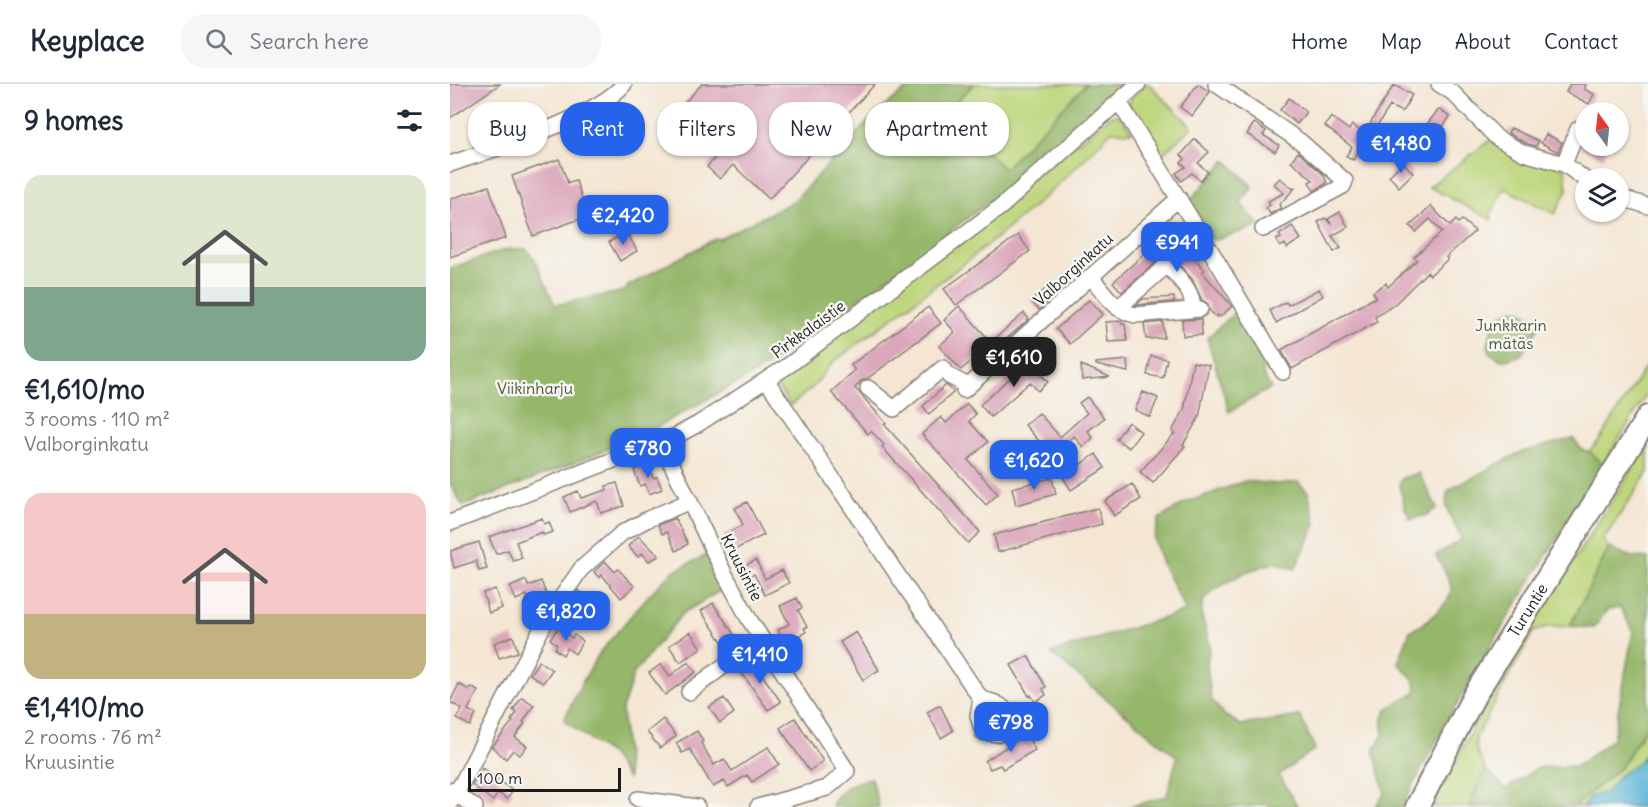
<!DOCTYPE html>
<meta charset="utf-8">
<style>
body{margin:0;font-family:Delius,sans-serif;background:#f6f6f7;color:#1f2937;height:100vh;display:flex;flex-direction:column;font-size:22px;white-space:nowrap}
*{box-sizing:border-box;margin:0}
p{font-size:20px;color:#747a83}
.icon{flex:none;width:33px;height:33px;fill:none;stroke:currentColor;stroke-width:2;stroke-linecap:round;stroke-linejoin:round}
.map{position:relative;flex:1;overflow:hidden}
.sheet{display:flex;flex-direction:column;background:#fff;width:450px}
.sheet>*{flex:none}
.banner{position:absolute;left:18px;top:18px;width:570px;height:54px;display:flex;gap:12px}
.needle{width:39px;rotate:345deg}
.controls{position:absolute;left:1125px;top:18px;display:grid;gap:12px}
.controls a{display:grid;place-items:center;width:54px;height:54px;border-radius:50%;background:#fff;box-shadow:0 2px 4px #0004;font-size:30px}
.scale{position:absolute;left:18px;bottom:15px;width:153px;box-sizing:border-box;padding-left:6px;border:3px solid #1c1c1c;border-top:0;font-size:16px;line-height:21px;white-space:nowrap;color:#1c1c1c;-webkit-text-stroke:4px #f6f6f2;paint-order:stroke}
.price{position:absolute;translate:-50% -51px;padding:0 14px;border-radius:12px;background:#2563eb;color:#fff;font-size:20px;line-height:39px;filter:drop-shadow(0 2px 3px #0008)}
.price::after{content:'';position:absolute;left:50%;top:36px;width:18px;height:14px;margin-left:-9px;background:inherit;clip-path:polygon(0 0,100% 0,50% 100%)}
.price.active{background:#222;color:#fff}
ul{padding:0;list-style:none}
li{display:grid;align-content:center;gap:12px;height:318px;padding:0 24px}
li span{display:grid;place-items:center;height:186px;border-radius:18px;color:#555}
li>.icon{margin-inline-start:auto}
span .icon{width:108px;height:108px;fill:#fffc;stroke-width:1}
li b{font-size:26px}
h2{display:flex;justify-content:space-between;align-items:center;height:72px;padding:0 24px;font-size:26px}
.pill{padding:0 21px;border-radius:24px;background:#fff;box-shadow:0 2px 4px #0004;font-size:21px;line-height:54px}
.pill.active{background:#2563eb;color:#fff}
header{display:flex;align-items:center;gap:36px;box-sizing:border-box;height:84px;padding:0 30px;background:#fff;border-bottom:2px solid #e0e1e3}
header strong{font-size:28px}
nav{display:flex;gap:33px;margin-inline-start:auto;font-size:21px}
.search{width:420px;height:54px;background:#f6f6f7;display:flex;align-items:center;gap:15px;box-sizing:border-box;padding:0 21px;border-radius:24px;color:#747a83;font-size:22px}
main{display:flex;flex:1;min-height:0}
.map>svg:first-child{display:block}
</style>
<header>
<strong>Keyplace</strong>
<div class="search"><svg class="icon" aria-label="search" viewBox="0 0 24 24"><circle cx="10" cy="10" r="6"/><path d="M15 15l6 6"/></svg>Search here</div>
<nav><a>Home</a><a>Map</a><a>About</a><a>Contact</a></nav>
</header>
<main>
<section class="sheet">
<h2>9 homes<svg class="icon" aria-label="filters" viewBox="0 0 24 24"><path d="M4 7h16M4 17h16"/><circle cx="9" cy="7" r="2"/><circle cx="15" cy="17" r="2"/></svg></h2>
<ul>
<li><span style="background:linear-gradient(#dfe7d0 60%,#7fa58c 0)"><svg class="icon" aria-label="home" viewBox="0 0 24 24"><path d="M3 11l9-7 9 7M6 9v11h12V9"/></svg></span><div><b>€1,610/mo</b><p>3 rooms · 110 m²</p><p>Valborginkatu</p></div></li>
<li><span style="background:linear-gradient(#f6c9c9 65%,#c2b280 0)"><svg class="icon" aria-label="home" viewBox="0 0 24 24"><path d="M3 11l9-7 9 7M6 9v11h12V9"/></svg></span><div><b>€1,410/mo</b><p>2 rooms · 76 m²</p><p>Kruusintie</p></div></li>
</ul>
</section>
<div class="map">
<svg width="1198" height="723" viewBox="0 0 1198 723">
<rect width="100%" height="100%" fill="#f6f6f2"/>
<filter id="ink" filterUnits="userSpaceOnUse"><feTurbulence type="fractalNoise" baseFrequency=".0167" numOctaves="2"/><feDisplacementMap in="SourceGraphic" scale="12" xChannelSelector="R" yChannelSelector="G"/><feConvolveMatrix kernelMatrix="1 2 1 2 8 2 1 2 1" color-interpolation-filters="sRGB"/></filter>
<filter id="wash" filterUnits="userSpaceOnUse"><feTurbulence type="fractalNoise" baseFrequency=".008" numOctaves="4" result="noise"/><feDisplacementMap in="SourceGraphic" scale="24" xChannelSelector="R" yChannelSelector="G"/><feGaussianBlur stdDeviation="1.35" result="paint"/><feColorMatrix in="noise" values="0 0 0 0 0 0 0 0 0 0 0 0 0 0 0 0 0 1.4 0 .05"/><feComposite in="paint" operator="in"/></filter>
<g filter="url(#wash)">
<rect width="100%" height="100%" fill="#f4e6d3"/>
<path fill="#bdd67b" stroke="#6c794c" stroke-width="1.5" d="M524 0H636L554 85 497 27Z
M696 0H699L742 43 710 72 679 21 681 14Z
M666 31 671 32 682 48 661 47C580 136 479 206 383 278L364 302 340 322 328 303 329 295 661 32Z
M1043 54 1115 85 1117 106 1105 130 1054 104 1041 130 1042 136 979 103Z
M1198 279V308L1153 381 1139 367 1149 357Z
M1198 361V388L1153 456 1159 464 1120 542 1095 543 1083 548 1026 653V665L1035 685 1018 723H983L1024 642 1088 532Z
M1198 640V666L1189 678 1169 692 1157 708 1140 713 1134 723H1123L1171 683Z"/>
<path fill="#96b76b" stroke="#596a44" stroke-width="1.5" d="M463 0H524L497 27 554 85 636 0H673L576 90 419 208 312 285 203 345 139 373 13 422 0 400V184L58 165H76L84 174 105 221 175 207 178 202 266 154 269 155 344 117 426 29Z
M776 76 803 103 790 119 810 142 765 156 761 155 739 117Z
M789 225 816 273V282L812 289 821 304 779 328 757 254Z
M1063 225C1075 226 1083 233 1088 244L1071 271 1056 276H1051L1040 269 1038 262 1043 240 1052 230Z
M1123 354 1132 366 1139 367 1153 381C1083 493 1011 604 952 723H925L935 709 924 667 934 649C927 623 947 619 966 609L965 597 948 579 960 547C973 542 999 521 1001 507 1002 495 990 481 986 471L1012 455C1005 440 990 422 999 406L1069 369Z
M969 389 987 424 977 431 960 435 955 424 949 400 953 394Z
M795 397 827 400 848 398 858 408 866 440 845 485 826 478 795 488 764 506 754 516 751 529 760 561 757 580 761 615 774 631 791 641 850 632 865 665 829 691 848 723H821L817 720 797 723H679L717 712 727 673 601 569 736 527 712 480 704 455 709 435 735 419Z
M1159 464 1182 473 1198 474V640L1171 683 1123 723H1018L1035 685 1056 705 1087 684 1127 682 1163 655 1183 548 1170 523 1157 526 1144 544 1120 542Z
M257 471 275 504 233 529 184 589 172 625 178 696 162 672 114 636 131 600 151 567 199 511 223 487Z
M421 694 429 723H383L382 719C394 703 401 699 421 694Z"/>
<path fill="#57b4d5" stroke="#3a6878" stroke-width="1.5" d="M1198 666V723H1134L1140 713 1157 708 1169 692 1189 678Z"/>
<g id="blocks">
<path fill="#dba7bb" d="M0 0H50L0 34Z
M252 0H425L319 115 283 81 270 95 257 83 269 69 248 51 245 55 221 33Z
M748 0 760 8 742 32 730 23Z
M1120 0H1136L1134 5 1144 10 1139 20 1116 8Z
M944 1 962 11 952 28 940 22 923 48 935 53 931 63 933 65 932 67 914 59 903 76 896 72 902 63 875 42 881 33 899 46 902 41 916 51 922 36Z
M839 14 856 28 847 40 830 26Z
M989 25 1000 33 985 53 974 44Z
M804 39 816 47 813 51 829 61 825 68 797 50Z
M1061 44 1089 57 1086 62 1078 60 1058 49Z
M1096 50 1112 58 1108 68 1091 59Z
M745 55 759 68 748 79 758 88 750 97 742 89 731 97 726 89 736 83 731 79 735 75 731 71Z
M1132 62H1159L1153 74 1131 63Z
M848 68 873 90 877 99 864 107 859 98 863 96 841 77Z
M109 75 118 99 126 97 138 132 83 152 62 92Z
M953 78 963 89 949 103 939 92Z
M830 94 842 104H845L829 121 831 124 820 130 816 123 820 121 818 117 834 109 824 100Z
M39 102 56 154 0 173V115Z
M981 122 1000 142 1006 136 1008 139 1012 136 1025 147 996 173 998 175 980 191 977 188 945 220 925 233 927 238 842 285 831 266 926 213 923 208 936 199 938 203 967 176 964 173 992 148 980 135 966 148 960 142Z
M890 128 898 143 882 152 891 164 884 168 868 138 875 134 882 141 878 135Z
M842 142 851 155 837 164 835 160 830 163 826 156 831 154 829 151Z
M177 148 187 167 170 177 159 158Z
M719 148 755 186 752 188 782 222 770 233 768 231 766 233 759 226 758 220 752 216 742 195 721 172 711 174 672 208 663 198Z
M568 151 580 167 506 221 494 205Z
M603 203 608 209 589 226 581 217 596 205 598 207Z
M869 205 873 212 826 239 820 226 836 218 838 221Z
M724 213V218L686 221 693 215Z
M639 216 653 230 620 260 606 245Z
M509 222 541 258 574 229 579 235 531 277 527 272 511 286 489 262 505 248 494 236Z
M478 223 491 239 418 294 411 297 405 304 436 339 434 340 530 448 518 459 432 363 434 361 421 347 418 350 381 308 405 286 401 281Z
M751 235 752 251 733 252 732 236Z
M671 237 672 240H675L677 257 658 258 656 238Z
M713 238 714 254 696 255 694 240Z
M701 272 717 275 713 294 697 291Z
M677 276 678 288 646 281V279Z
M579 277 598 298 588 307 580 298 541 333 530 321Z
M743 278 759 281 749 333 733 361 735 362 703 399 690 388 725 349 722 347 734 326Z
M631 281 660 293 632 296Z
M496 301 504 308 479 330 473 322Z
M693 308 708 314 700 333 685 326Z
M637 313 654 334 638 347 643 354 633 363 624 352 602 372 575 341 589 329 610 353 637 329 629 319Z
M517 320 526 330 519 337 538 358 518 376 548 410 536 421 472 350 491 333 496 339Z
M678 338 691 348 679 364 666 355Z
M646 370 655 384 621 406 612 392Z
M199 381 203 394 207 393 212 405 199 410 195 400 190 402 184 386Z
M602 394 606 410 566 421 562 404Z
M167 399 174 422 151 429 147 417 120 428 114 413 128 407 131 414 157 406 156 402Z
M682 400 691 415 664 432 655 417Z
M297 418 314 451 282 467 274 451 293 441 285 424Z
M648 424 652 440 548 468 544 451Z
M92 434 94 440 99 438 103 448 93 451 92 448 66 458 72 474 63 477 58 466 46 470 39 453Z
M225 434 238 460 226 467 217 448 212 450 208 441Z
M189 452 209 472 199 477 192 469 188 473 178 462Z
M29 458 37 485 29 487 26 477 4 484 0 467Z
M306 476 315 495 332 486 339 499 315 511 304 490 299 492 294 482Z
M155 477 165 488 168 485 184 502 171 514 152 491 149 494 144 488Z
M76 496 78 502 91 497 97 512 80 519 77 511 66 516 60 503Z
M45 505 52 524 39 529 33 509Z
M128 506 153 525 145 534 133 525 130 528 118 521Z
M347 514 352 524 348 526 357 543 354 544 356 548 335 559 328 546 339 540 330 522Z
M263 519 285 552 273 559 251 527Z
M108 544 122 554 124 551 133 557 125 570 117 564 113 571 105 565 107 561 100 555Z
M240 548 251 564 230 578 219 562Z
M406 548 429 586 413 596 390 558Z
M63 552 68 568 49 574 44 559Z
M578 572 596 603 593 605 596 611 585 618 581 611 579 612 561 581Z
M302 576 331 618 318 626 289 585Z
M89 577 102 586 93 599 80 590Z
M238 578 246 588 215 611 199 589 211 580 220 592Z
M9 600 19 606 21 603 28 607 18 626 26 630 20 642 7 635 12 625 0 618Z
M72 613 84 621 73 638 75 639 65 653 77 662 70 671 63 666 56 675 42 663 63 637 61 636 67 629 63 626Z
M274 614 284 629 270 639 259 623Z
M490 621 503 647 491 654 477 628Z
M345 634 373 677 359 687 330 644Z
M213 635 226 652 210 664 197 648Z
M247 647 253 657 251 659 264 681 274 675 282 687 318 663 329 680 302 698 297 691 278 703 274 697 263 703 240 665 232 669 226 659Z
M576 650 585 666 553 685 550 681 540 685 535 677Z
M32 684 63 707 57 715 48 709 43 717 22 701Z"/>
</g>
</g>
<g filter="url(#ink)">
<use href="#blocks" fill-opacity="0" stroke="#888178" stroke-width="1.5"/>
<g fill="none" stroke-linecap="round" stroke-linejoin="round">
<g stroke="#888178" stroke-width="18">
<path id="minor" d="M766 0 851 58 895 97 893 102 813 145
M989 0 1003 9 1047 54 1074 69 1114 80 1136 96
M669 18 759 164 833 288
M0 80C44 65 146 34 174 0
M1114 80 1128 45
M1168 113 1198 122
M641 193C654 208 665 228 686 231L750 225
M668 224 717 181C729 195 743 206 743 225
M317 297 531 615 528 632 533 648 548 650 559 640C558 622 547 618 531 615
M418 304 444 325 493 284 499 292 518 302
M514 306 729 114
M211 358 273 487 299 535 397 687 377 704 308 723
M0 439 226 352 248 340 339 281 552 122 688 0
M239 608 311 554
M0 706 25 723
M188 715 247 723
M0 719 13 697 96 536 131 485 172 449 198 435 240 417"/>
</g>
<g stroke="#888178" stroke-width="26">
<g id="highway">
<path id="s1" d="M967 723 1024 612 1198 333"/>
</g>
</g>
<use href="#minor" stroke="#fff" stroke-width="15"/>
<use href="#highway" stroke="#fff" stroke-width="22"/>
</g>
</g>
<g text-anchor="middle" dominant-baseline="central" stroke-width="5" stroke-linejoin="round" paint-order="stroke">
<g font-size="16" fill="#1c1c1c" stroke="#f6f6f2">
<text transform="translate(623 185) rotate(-42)">Valborginkatu</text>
<text transform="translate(358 245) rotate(-36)">Pirkkalaistie</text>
<text transform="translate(292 483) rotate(63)">Kruusintie</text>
<text stroke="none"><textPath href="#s1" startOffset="226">Turuntie</textPath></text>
</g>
<g font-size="16" fill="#4c5438" stroke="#f6f6f2">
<text x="1061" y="241">Junkkarin<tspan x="1061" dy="18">mätäs</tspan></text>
<text x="85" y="304">Viikinharju</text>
</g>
</g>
</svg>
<div class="controls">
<a><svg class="needle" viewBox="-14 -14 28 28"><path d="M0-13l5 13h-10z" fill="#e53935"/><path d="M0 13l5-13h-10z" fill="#747a83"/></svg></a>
<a><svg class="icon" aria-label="layers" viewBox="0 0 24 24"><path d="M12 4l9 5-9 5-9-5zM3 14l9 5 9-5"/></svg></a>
</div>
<div class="scale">100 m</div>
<b class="price" style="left:951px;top:90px">€1,480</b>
<b class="price" style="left:173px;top:162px">€2,420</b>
<b class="price" style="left:727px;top:189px">€941</b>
<b class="price active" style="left:564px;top:304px">€1,610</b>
<b class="price" style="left:198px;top:395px">€780</b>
<b class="price" style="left:584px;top:407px">€1,620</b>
<b class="price" style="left:116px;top:558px">€1,820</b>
<b class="price" style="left:310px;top:601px">€1,410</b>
<b class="price" style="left:561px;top:669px">€798</b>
<div class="banner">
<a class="pill">Buy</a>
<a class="pill active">Rent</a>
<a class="pill">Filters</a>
<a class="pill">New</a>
<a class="pill">Apartment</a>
</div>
</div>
</main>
